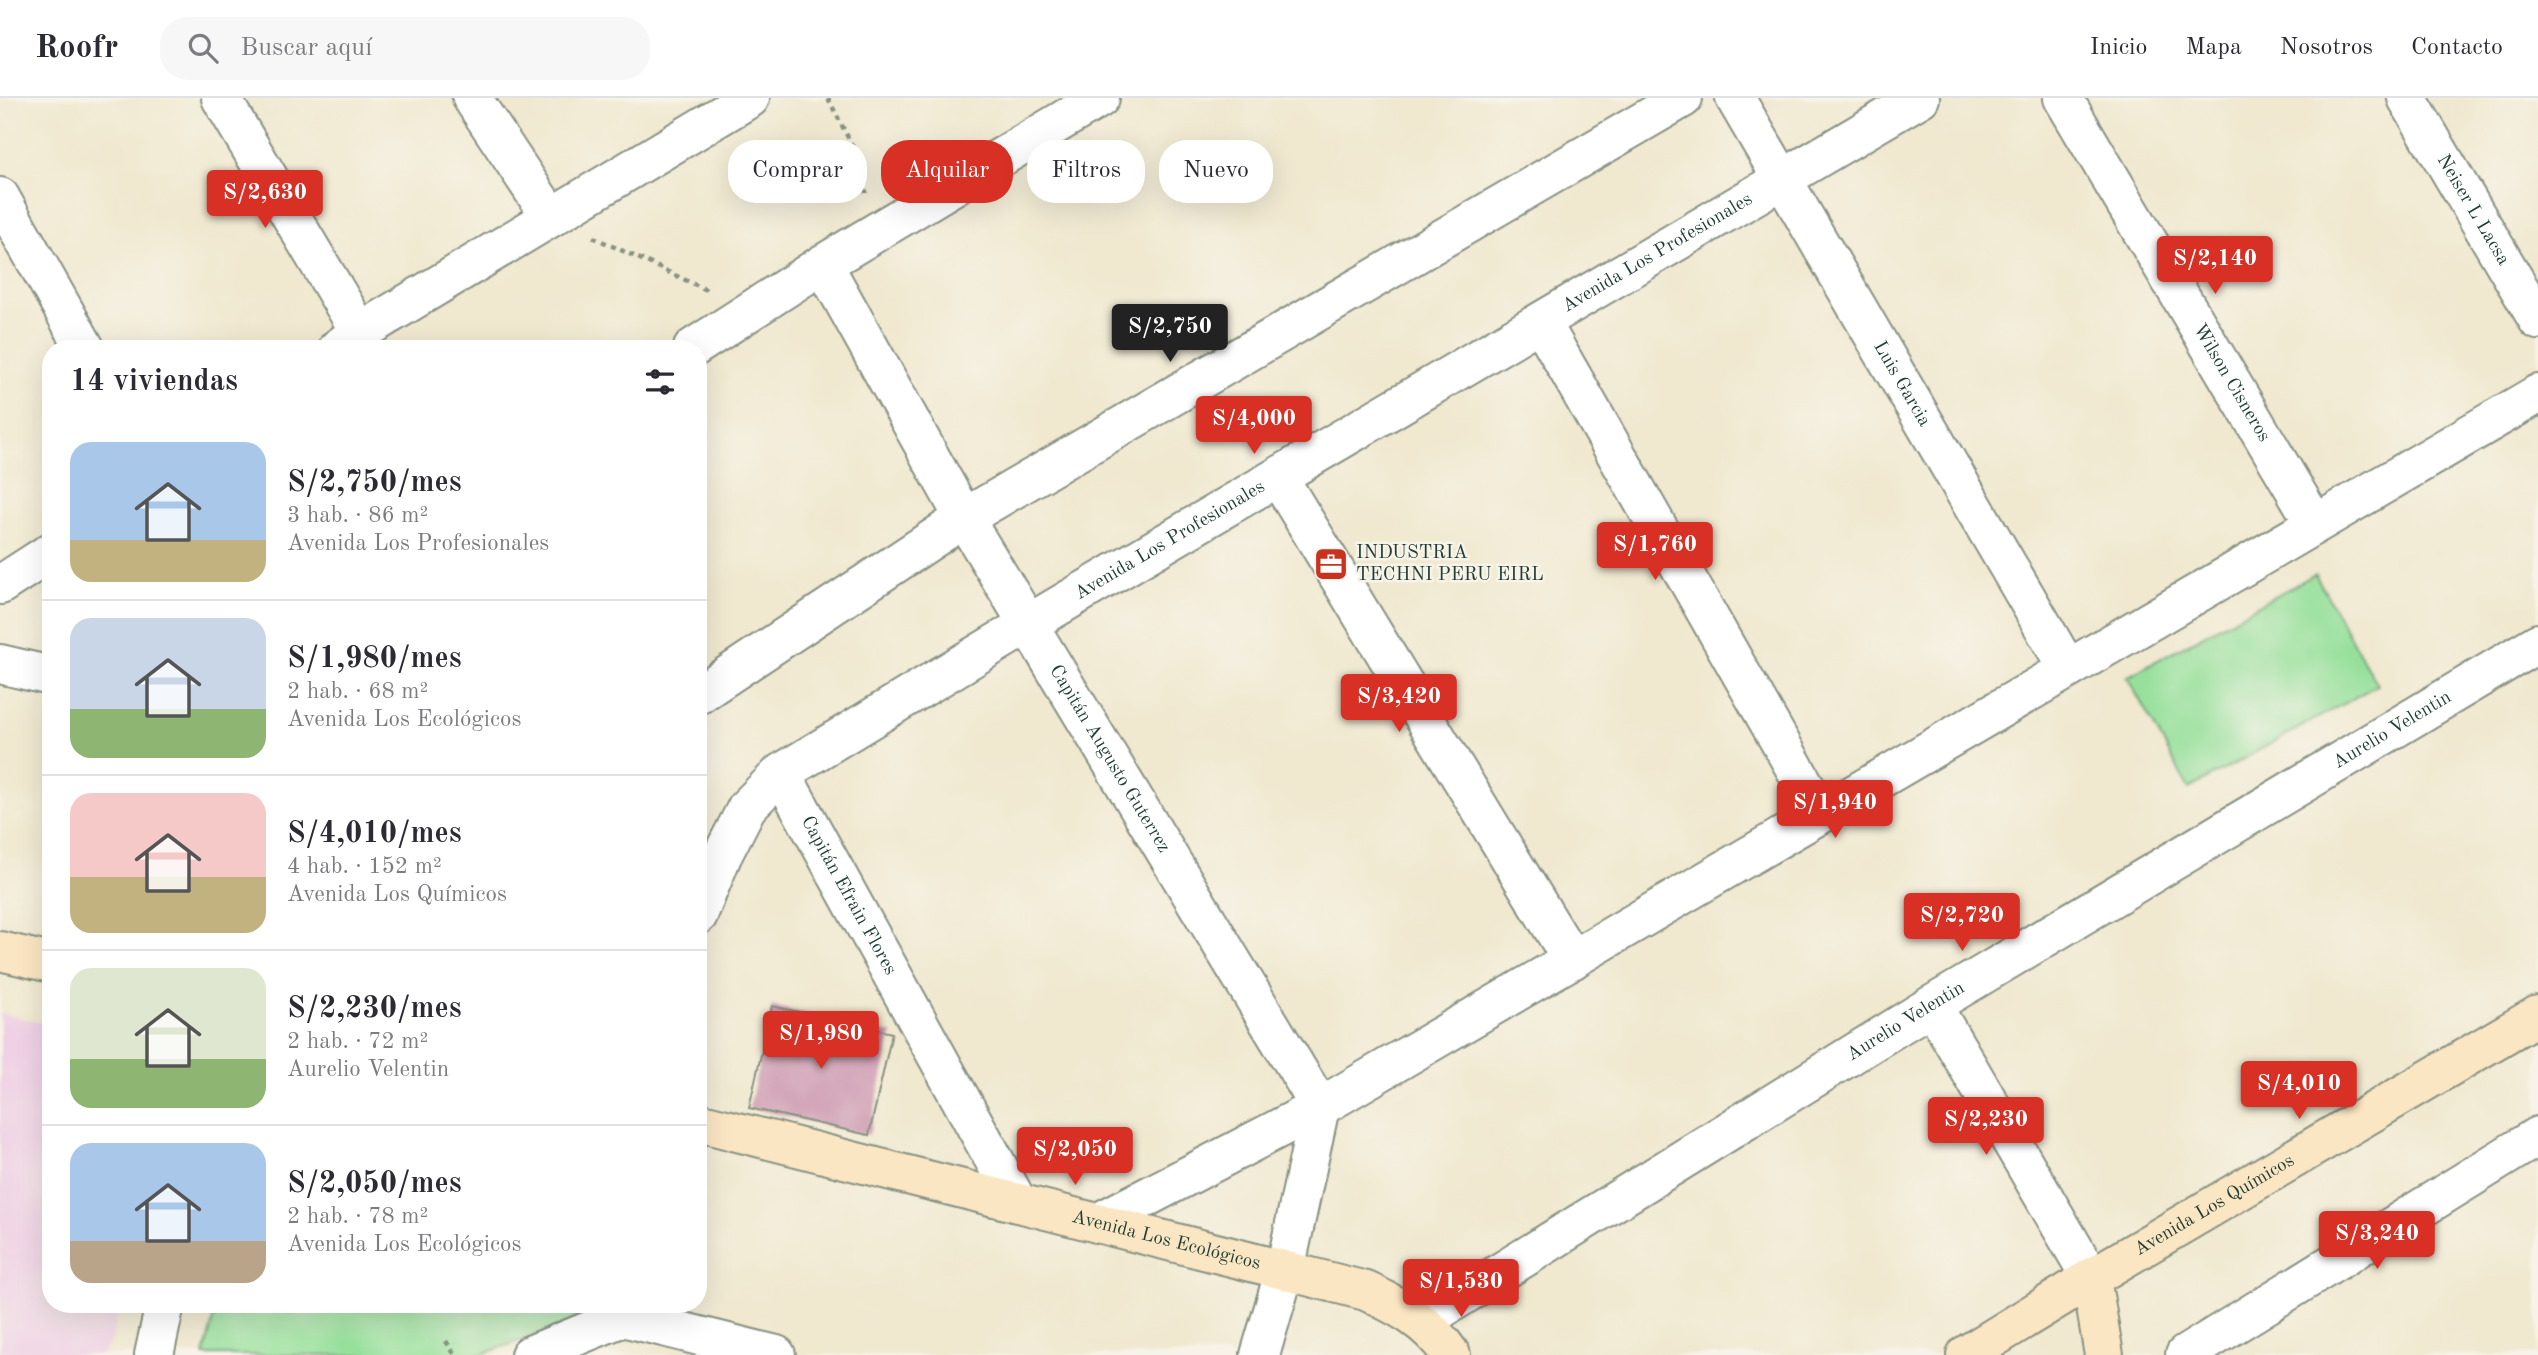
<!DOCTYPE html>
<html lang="es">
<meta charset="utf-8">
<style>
body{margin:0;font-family:"Old Standard TT",serif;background:#f7f7f7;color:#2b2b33;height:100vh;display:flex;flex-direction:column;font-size:26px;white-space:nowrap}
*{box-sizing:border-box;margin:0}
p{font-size:23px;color:#7c7c81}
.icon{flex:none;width:38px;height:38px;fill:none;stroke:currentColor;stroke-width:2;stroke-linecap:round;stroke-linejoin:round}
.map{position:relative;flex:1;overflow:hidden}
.panel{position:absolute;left:42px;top:242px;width:665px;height:973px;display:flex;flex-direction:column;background:#fff;border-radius:28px;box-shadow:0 7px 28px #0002}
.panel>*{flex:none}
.banner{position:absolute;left:728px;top:42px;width:665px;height:63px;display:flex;gap:14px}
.price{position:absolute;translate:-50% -60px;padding:0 16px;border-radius:7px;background:#d93025;color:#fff;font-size:23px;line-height:46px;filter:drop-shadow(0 2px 4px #0008)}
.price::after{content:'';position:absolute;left:50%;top:42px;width:21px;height:16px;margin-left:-10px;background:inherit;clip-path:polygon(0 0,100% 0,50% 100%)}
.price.on{background:#222;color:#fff}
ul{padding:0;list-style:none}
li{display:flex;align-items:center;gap:21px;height:175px;padding:0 28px}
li+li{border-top:2px solid #e1e1e2}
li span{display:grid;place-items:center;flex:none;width:196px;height:140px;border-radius:21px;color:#555}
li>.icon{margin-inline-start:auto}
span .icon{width:84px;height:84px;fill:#fffc;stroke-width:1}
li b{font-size:30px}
h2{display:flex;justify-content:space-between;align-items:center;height:84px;padding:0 28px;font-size:30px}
.pill{padding:0 24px;border-radius:28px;background:#fff;box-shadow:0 7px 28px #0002;font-size:24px;line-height:63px}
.pill.on{background:#d93025;color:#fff}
header{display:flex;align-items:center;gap:42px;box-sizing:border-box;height:98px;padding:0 35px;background:#fff;border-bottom:2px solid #e1e1e2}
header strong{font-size:33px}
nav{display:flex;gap:38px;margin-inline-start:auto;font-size:24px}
.search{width:490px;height:63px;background:#f7f7f7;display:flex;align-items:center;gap:18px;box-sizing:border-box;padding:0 24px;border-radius:28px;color:#7c7c81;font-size:26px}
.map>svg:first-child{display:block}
</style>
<header>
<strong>Roofr</strong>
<div class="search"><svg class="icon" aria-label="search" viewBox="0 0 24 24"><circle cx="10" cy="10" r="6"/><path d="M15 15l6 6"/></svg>Buscar aquí</div>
<nav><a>Inicio</a><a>Mapa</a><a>Nosotros</a><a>Contacto</a></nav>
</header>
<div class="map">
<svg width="2538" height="1257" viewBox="0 0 2538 1257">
<rect width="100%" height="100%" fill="#f7f3e8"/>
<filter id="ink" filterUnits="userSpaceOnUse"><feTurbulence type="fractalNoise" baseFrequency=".0143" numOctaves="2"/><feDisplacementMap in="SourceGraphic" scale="14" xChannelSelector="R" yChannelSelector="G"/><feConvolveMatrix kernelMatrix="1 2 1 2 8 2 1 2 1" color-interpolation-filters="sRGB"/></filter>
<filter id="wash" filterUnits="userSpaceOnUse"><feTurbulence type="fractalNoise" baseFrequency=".00686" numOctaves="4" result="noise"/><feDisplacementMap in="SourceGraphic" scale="28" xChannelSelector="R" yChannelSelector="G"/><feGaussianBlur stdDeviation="1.57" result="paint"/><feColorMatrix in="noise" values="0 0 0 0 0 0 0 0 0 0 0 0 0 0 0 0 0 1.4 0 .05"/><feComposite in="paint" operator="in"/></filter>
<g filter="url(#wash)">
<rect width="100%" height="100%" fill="#f0e8cf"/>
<path fill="#efd0e5" d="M0 915 51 927V1206H120L112 1242 100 1257H0Z"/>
<path fill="#96e09b" stroke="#5a8e68" stroke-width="2" d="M2315 476 2377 587 2189 691 2127 579Z
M217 1206H593L570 1225 480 1257H204Z"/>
<g id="blocks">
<path fill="#cc97b0" d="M772 908 892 935 869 1037 749 1010Z"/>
</g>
</g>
<g filter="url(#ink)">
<use href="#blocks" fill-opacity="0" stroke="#889282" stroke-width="2"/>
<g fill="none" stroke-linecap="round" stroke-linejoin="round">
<g stroke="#889282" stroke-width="42">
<g id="minor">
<path d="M221 0 360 234"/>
<path d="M472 0 551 119"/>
<path id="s1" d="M1735 0 2068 571"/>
<path id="s2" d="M2063 0 2315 426"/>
<path id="s3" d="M2407 0 2538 222"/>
<path d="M0 99 85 250"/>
<path id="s4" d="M823 166 964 420 1320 1009 1285 1172 1260 1257"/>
<path d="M1541 224 1821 716"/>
<path d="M338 250 360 234 750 0"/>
<path d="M693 250 823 166 1100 0"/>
<path d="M1278 379 1572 862"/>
<path d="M0 487 51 454"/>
<path d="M0 566 51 578"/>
<path d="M698 597 964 420 1683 0"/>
<path id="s5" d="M781 675 1018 1105"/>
<path id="s6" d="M698 817 722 758 747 709 781 675 1028 526 1920 0"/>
<path d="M1932 907 2091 1180"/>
<path d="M1097 1125 1320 1009 2538 296"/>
<path id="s7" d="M1422 1223 1932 907 2538 545"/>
<path d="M154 1257 165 1206"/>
<path d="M530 1257 623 1219 776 1257"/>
<path d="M2185 1257 2538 1038"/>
</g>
</g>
<g stroke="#889282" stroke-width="42">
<g id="secondary">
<path d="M0 853 51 865"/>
<path id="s8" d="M698 1024 1366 1193C1400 1209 1429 1224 1451 1257"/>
<path d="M2091 1180 2104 1257"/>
<path id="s9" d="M1966 1257 2091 1180 2538 917"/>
</g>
</g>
<path stroke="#889282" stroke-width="4.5" stroke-dasharray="5 5" stroke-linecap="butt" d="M828 0 863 69 866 95
M593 139 709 193
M446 1243 455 1257"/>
<use href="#minor" stroke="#fff" stroke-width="38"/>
<use href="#secondary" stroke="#fbe6c3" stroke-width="38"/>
</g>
</g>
<defs>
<g id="office-square" transform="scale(1.75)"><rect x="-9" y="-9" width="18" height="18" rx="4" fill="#c8321e" stroke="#f7f3e8"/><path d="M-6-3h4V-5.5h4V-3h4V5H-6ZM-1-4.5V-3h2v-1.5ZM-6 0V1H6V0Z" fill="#fff"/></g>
</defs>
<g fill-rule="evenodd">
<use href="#office-square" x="1331" y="466"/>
</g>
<g text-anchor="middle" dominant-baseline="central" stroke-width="5" stroke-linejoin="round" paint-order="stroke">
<g font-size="19" fill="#1f3d34" stroke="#f7f3e8">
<text stroke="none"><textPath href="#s3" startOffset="130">Neiser L Lacsa</textPath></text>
<text stroke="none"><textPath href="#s6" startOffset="1186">Avenida Los Profesionales</textPath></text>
<text stroke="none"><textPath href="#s1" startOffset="331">Luis Garcia</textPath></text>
<text stroke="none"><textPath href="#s2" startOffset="331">Wilson Cisneros</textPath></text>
<text stroke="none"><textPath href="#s6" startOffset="620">Avenida Los Profesionales</textPath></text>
<text stroke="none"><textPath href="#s7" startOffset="1136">Aurelio Velentin</textPath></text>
<text stroke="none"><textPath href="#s4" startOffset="572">Capitán Augusto Guterrez</textPath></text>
<text stroke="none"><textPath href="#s5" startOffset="140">Capitán Efrain Flores</textPath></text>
<text stroke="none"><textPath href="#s7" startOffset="569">Aurelio Velentin</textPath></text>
<text stroke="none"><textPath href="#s9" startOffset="290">Avenida Los Químicos</textPath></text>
<text stroke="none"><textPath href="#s8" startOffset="483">Avenida Los Ecológicos</textPath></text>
</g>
<g font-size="19" fill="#1f3d34" stroke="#f7f3e8" text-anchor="start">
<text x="1356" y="455">INDUSTRIA<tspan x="1356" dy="22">TECHNI PERU EIRL</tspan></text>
</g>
</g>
</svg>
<b class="price" style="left:265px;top:132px">S/2,630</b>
<b class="price" style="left:2215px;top:198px">S/2,140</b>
<b class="price on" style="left:1170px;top:266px">S/2,750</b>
<b class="price" style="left:1254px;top:358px">S/4,000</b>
<b class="price" style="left:1655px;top:484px">S/1,760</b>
<b class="price" style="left:1399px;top:636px">S/3,420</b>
<b class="price" style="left:1835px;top:742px">S/1,940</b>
<b class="price" style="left:1962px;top:855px">S/2,720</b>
<b class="price" style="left:821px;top:973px">S/1,980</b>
<b class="price" style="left:2299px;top:1023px">S/4,010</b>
<b class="price" style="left:1986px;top:1059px">S/2,230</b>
<b class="price" style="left:1075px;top:1089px">S/2,050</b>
<b class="price" style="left:2377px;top:1173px">S/3,240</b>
<b class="price" style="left:1461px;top:1221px">S/1,530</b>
<div class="banner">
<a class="pill">Comprar</a>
<a class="pill on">Alquilar</a>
<a class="pill">Filtros</a>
<a class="pill">Nuevo</a>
</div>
<section class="panel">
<h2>14 viviendas<svg class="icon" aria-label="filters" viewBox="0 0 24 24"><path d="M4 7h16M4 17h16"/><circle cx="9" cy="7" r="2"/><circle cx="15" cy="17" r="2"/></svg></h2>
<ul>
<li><span style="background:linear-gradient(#a9c7e8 70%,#c2b280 0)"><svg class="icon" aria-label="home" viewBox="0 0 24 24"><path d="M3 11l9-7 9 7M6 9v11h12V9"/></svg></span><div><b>S/2,750/mes</b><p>3 hab. · 86 m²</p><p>Avenida Los Profesionales</p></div></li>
<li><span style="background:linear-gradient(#c9d6e8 65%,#8fb573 0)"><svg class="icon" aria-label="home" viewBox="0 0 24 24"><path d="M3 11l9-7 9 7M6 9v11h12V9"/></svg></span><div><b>S/1,980/mes</b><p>2 hab. · 68 m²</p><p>Avenida Los Ecológicos</p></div></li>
<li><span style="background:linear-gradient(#f6c9c9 60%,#c2b280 0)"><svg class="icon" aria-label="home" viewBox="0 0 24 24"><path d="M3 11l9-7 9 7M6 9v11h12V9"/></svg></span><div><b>S/4,010/mes</b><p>4 hab. · 152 m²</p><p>Avenida Los Químicos</p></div></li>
<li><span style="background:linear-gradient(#dfe7d0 65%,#8fb573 0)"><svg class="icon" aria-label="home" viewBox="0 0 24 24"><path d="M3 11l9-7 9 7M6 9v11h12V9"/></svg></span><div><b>S/2,230/mes</b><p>2 hab. · 72 m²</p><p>Aurelio Velentin</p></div></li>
<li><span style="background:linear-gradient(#a9c7e8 70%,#b9a48a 0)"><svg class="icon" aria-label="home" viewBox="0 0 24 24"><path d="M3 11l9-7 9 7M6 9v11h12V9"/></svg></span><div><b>S/2,050/mes</b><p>2 hab. · 78 m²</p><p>Avenida Los Ecológicos</p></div></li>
</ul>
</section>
</div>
